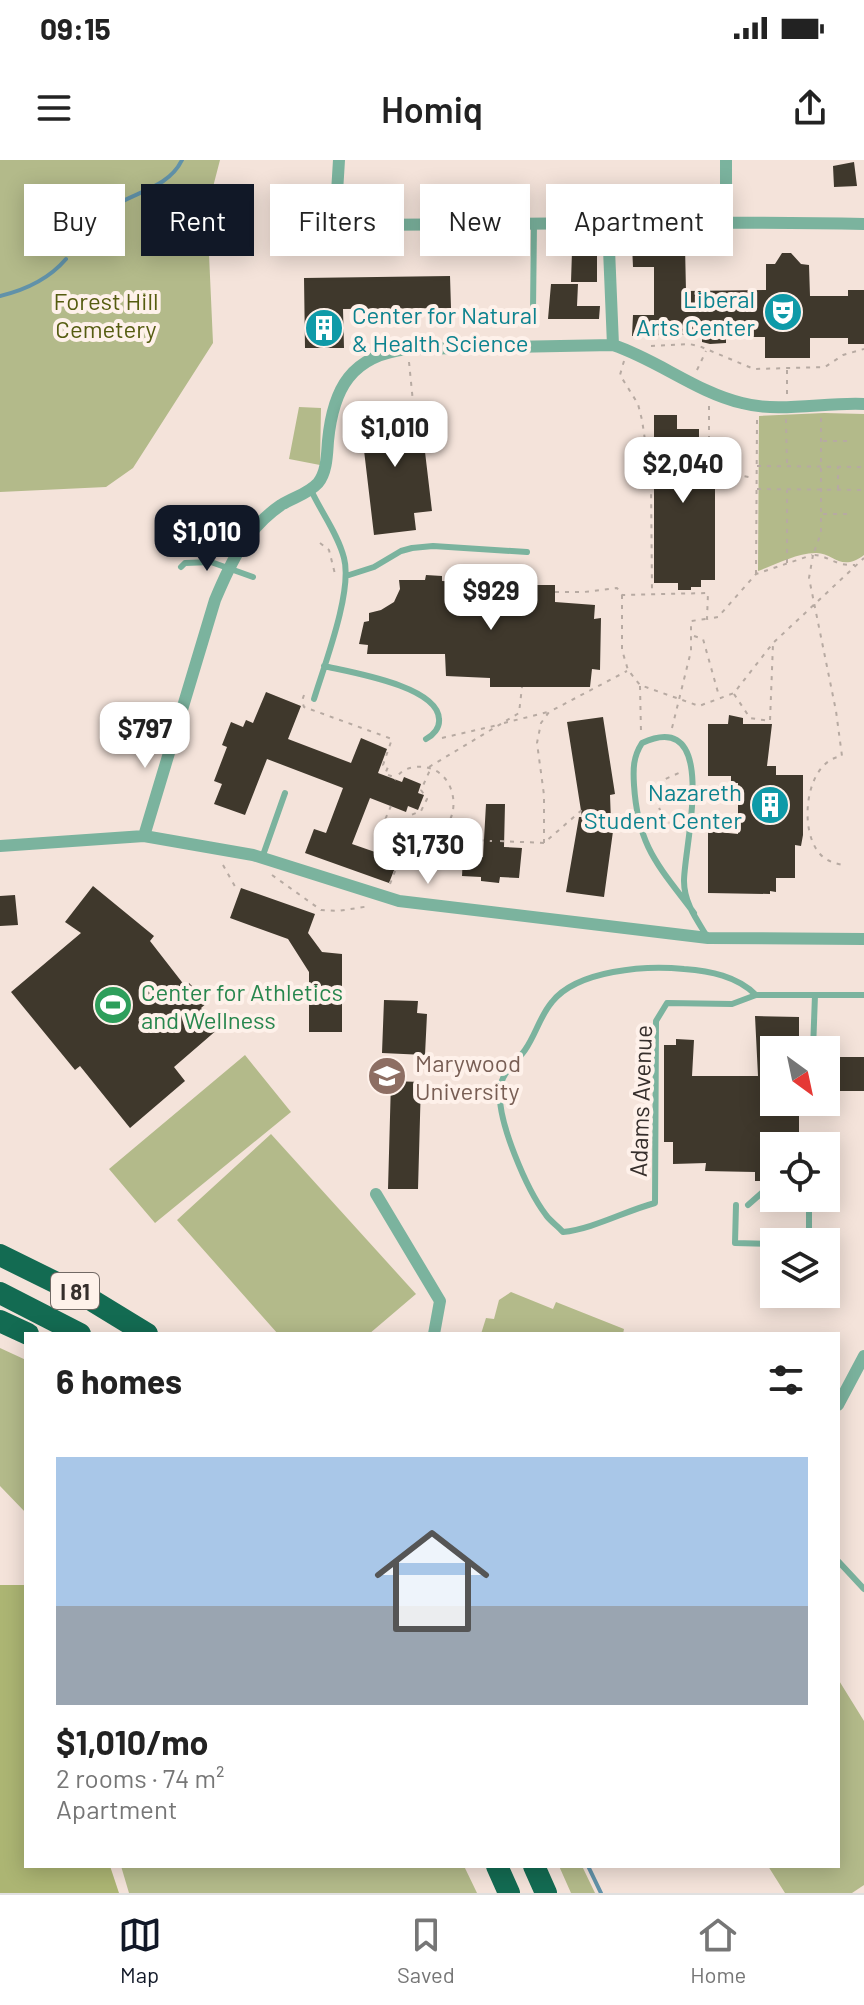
<!DOCTYPE html>
<meta charset="utf-8">
<style>
body{margin:0;font-family:Barlow,sans-serif;background:#f2f2f2;color:#222;height:100vh;display:flex;flex-direction:column;font-size:30px;white-space:nowrap}
*{box-sizing:border-box;margin:0}
p{font-size:26px;color:#767676}
.icon{flex:none;width:44px;height:44px;fill:none;stroke:currentColor;stroke-width:2;stroke-linecap:round;stroke-linejoin:round}
.map{position:relative;flex:1;overflow:hidden}
.side{position:absolute;left:24px;top:1172px;width:816px;height:536px;display:flex;flex-direction:column;background:#fff;border-radius:0px;box-shadow:0 4px 20px #0003}
.side>*{flex:none}
.hud{position:absolute;left:24px;top:24px;width:816px;height:72px;display:flex;gap:16px}
.needle{width:52px;rotate:147deg}
.tools{position:absolute;left:760px;top:876px;display:grid;gap:16px}
.tools a{display:grid;place-items:center;width:80px;height:80px;border-radius:0px;background:#fff;box-shadow:0 4px 20px #0003;font-size:40px}
.price{position:absolute;translate:-50% -68px;padding:0 18px;border-radius:16px;background:#fff;color:#222;font-size:26px;line-height:52px;filter:drop-shadow(0 2px 4px #0008)}
.price::after{content:'';position:absolute;left:50%;top:48px;width:24px;height:18px;margin-left:-12px;background:inherit;clip-path:polygon(0 0,100% 0,50% 100%)}
.price.current{background:#111827;color:#fff}
ul{padding:0;list-style:none}
li{display:grid;align-content:center;gap:16px;height:424px;padding:0 32px}
li span{display:grid;place-items:center;height:248px;border-radius:0px;color:#555}
li>.icon{margin-inline-start:auto}
span .icon{width:144px;height:144px;fill:#fffc;stroke-width:1}
li b{font-size:34px}
h2{display:flex;justify-content:space-between;align-items:center;height:96px;padding:0 32px;font-size:34px}
.pill{padding:0 28px;border-radius:0px;background:#fff;box-shadow:0 4px 20px #0003;font-size:28px;line-height:72px}
.pill.current{background:#111827;color:#fff}
.status{display:flex;justify-content:space-between;align-items:center;height:56px;padding:0 40px;background:#fff;direction:ltr}
.status svg{height:22px;fill:currentColor}
header{display:flex;justify-content:space-between;align-items:center;height:104px;padding:0 32px;background:#fff;font-size:36px;font-weight:600}
.dock{display:flex;justify-content:space-around;align-items:center;height:112px;border-top:2px solid #e0e0e0;background:#fff;font-size:22px;color:#767676}
.dock a{display:grid;justify-items:center;gap:4px}
.dock .current{color:#111827}
.map>svg:first-child{display:block}
</style>
<div class="status"><b>09:15</b><svg viewBox="0 0 49 12"><path d="M0 12V9h3v3zM5 12V6h3v6zM10 12V3h3v9zM15 12V0h3v12zM26 1h20v11H26zM47 4h2v5h-2z"/></svg></div>
<header><svg class="icon" aria-label="menu" viewBox="0 0 24 24"><path d="M4 6h16M4 12h16M4 18h16"/></svg>Homiq<svg class="icon" aria-label="share" viewBox="0 0 24 24"><path d="M12 15V3M7 8l5-5 5 5M5 13v7h14v-7"/></svg></header>
<div class="map">
<svg width="864" height="1733" viewBox="0 0 864 1733">
<rect width="100%" height="100%" fill="#f4e3da"/>
<path fill="#b3ba8a" d="M0 0H220L207 50 213 183 133 308 106 327 0 332Z
M299 247 321 248 320 305 289 299Z
M824 253 864 254V395C840 413 834 392 815 393 797 393 775 405 758 411L759 256Z
M245 895 291 952 155 1063 109 1009Z
M271 974 416 1134 369 1174H278L177 1060Z
M511 1132 553 1149 556 1142 624 1169 623 1174H481L486 1158 494 1159 499 1140Z
M0 1188 26 1200V1353L0 1326Z
M838 1519 864 1561V1725L852 1733H785L768 1706H838Z
M121 1706H464L477 1733H129Z
M559 1706H582L595 1733H571Z"/>
<path fill="#acb573" d="M0 1425H26V1706H110L119 1733H0Z"/>
<g fill="none" stroke-linecap="round" stroke-linejoin="round">
<path stroke="#6192a9" stroke-width="4" d="M80 82C87 73 95 60 104 53 128 32 167 31 182 0
M0 136C25 130 49 119 66 99
M588 1706 601 1733"/>
</g>
<path fill="#3f382c" d="M854 2 857 26 834 27 833 6Z
M632 85 685 86 686 131 766 130V104H775L782 93H791L801 104 809 105 810 136H848V130H864V184H848V178H810V198H765V177H726V183L710 184 702 182V174L632 176 633 155H654V107H633Z
M572 91H597V122H571Z
M450 116 451 148 343 149 344 188H305L304 118Z
M551 124H578L577 146H600L599 159H548Z
M399 244 401 261 421 258 432 351 414 353 416 370 374 375 359 248Z
M654 255H677V269H699V281H711V284H715V420H701V427H691V430H678V423H654Z
M426 415 442 416V421L515 424 516 417H532L534 425H555V442L595 445 594 459 601 458 600 510 592 509 590 527H490V518L446 516 445 494H367L368 485 359 484 364 462 369 461V453L381 450 394 442 400 429 399 420H425Z
M266 532 301 546 288 579 351 603 361 578 387 589 378 613 402 622 404 617 421 624 418 633 424 635 418 650 408 646 406 652 370 638 352 684 398 700 389 723 305 693 314 669 326 673 343 628 267 599 245 655 214 644 222 624 214 621 227 587 222 585 231 562 243 567 246 560 253 563Z
M729 555 743 558V564H772L767 606H776V615H803V675L801 686 795 685V718H776V732L770 731V734L708 733V671L738 674V623H731V616H708V564H728Z
M603 557 615 634 610 635 611 662 614 664 604 737 566 732 579 657H582L567 562Z
M486 644H505L504 687 522 688 519 718 500 717 499 723 481 721V717L462 716 463 696 483 697Z
M93 726 154 776 150 781 185 826 189 823 208 842 201 848 218 869 174 907 185 921 130 968 80 906 75 910 11 832 81 773 65 762Z
M241 728 315 754 308 773 322 792 342 794V872H309V812L288 779 230 758Z
M15 735 18 765 0 766V736Z
M384 840 418 841 417 853 427 854 425 895 382 893Z
M755 856 799 857V890H774V942H799V986H774V1021H755V1012L705 1011 706 1003 673 1004V982H664V885H676V879L694 880 692 916H758Z
M826 897H864V931H826Z
M391 921 421 922 418 1029H388Z"/>
<g fill="none" stroke-linecap="round" stroke-linejoin="round">
<path stroke="#b7aaa2" stroke-width="2" stroke-dasharray="4 6" stroke-linecap="butt" d="M651 186 689 184 699 186 754 209 825 207 843 195 864 189
M624 201 620 215 638 244 642 260 651 320 652 432
M409 202 414 252
M697 210 706 191
M787 210V235
M709 246V278
M821 258V373L813 395C828 395 834 406 855 405
M786 259 787 304
M823 281H848
M757 306 864 307
M715 311 754 318
M715 323 740 317
M757 329 864 330
M838 329V307
M823 354H848
M320 383 329 390 335 414
M813 395 809 418 836 551 842 596C805 601 798 670 820 694 826 701 834 703 843 705
M787 403V330
M756 414 757 260
M555 432H584L617 428 622 435 708 433 707 459 718 457 756 414 812 395
M622 435V490L628 510 640 525 699 546 734 533 773 483 864 398
M694 476 703 479 719 536
M640 526 641 572
M734 534 750 558 770 561 773 484
M304 535 302 541 304 547 392 579 383 605 388 607 385 614 394 617
M504 563 548 552
M672 568 691 491V461L706 459
M442 578 498 565
M429 607 519 553 522 527
M391 646 381 669 407 678
M649 659 682 665
M664 661 653 631 661 621 681 612
M441 673 456 679 492 681
M425 677 409 661 411 655 421 651 427 639 421 630 430 610
M500 681 544 683 583 649
M544 683V635L537 583 541 563 549 552 627 511
M223 705 237 730
M272 715 321 750 338 751 370 746
M390 724 408 678C470 688 465 601 415 607 406 608 399 612 395 620"/>
<path stroke="#7bb39e" stroke-width="6" d="M533 150 534 65
M311 330C321 352 338 374 344 398 353 431 324 506 314 539
M181 407 185 403 211 402 253 417
M346 416 374 407 401 391 412 388 433 386 527 392
M324 506C350 512 438 526 439 559 440 568 433 575 426 579
M262 698 285 633
M694 753C658 705 638 687 634 625 633 609 633 597 642 583 721 547 684 686 684 721 684 743 697 760 708 778
M756 835C737 816 710 811 684 809 646 805 577 810 552 842 540 856 536 874 525 890 516 903 501 912 500 930 497 961 527 1030 546 1055 550 1061 558 1066 563 1072 593 1069 625 1051 655 1043L656 861 667 843 732 844 756 835H864
M813 890 815 835
M803 1038 809 1047V1082
M736 1045 735 1083 774 1084
M748 1045 765 1030H772
M838 1401 864 1429"/>
<path stroke="#7bb39e" stroke-width="12" d="M339 0 335 65C511 65 688 60 864 64
M726 61V0
M608 65 613 185
M144 676 215 440C231 402 246 369 281 345 294 337 308 334 318 323 327 312 327 294 328 281 333 229 351 195 408 189L613 185C658 200 696 232 742 243 779 253 825 242 864 244
M0 686 144 676 253 695 399 741 708 778 864 779
M376 1034 440 1141 434 1174
M838 1245 864 1196"/>
<path stroke="#136b52" stroke-width="22" d="M0 1095 93 1141 147 1174
M0 1133 80 1174
M0 1161 28 1174
M497 1706 509 1733
M534 1706 546 1733"/>
</g>
<defs>
<g id="theatre-disc" transform="scale(2)"><circle r="9.5" fill="#0f9aa8" stroke="#fef1ea"/><path d="M-5-5.5Q0-4 5-5.5V0Q5 5 0 6Q-5 5-5 0ZM-3.3-2.5H-1v1.5H-3.3ZM1-2.5H3.3v1.5H1ZM-2.8 1Q0 5.5 2.8 1Z" fill="#fff"/></g>
<g id="building-disc" transform="scale(2)"><circle r="9.5" fill="#0f9aa8" stroke="#fef1ea"/><path d="M-4-6H4V6H1V3H-1V6H-4ZM-2.5-4.3h1.7v1.8h-1.7ZM.8-4.3h1.7v1.8H.8ZM-2.5-1h1.7V.8h-1.7ZM.8-1h1.7V.8H.8Z" fill="#fff"/></g>
<g id="stadium-disc" transform="scale(2)"><circle r="9.5" fill="#2e9e5b" stroke="#fef1ea"/><path d="M0-5a6.5 5 0 1 0 0 10a6.5 5 0 1 0 0-10ZM-3.5-1.8h7v3.6h-7Z" fill="#fff"/></g>
<g id="university-disc" transform="scale(2)"><circle r="9.5" fill="#8d6e63" stroke="#fef1ea"/><path d="M0-5L7-2L0 1L-7-2ZM-4 1L0 2.5L4 1V4Q0 6-4 4Z" fill="#fff"/></g>
</defs>
<g fill-rule="evenodd">
<use href="#theatre-disc" x="783" y="152"/>
<use href="#building-disc" x="324" y="168"/>
<use href="#building-disc" x="770" y="645"/>
<use href="#stadium-disc" x="113" y="845"/>
<use href="#university-disc" x="387" y="916"/>
</g>
<g text-anchor="middle" dominant-baseline="central" stroke-width="8" stroke-linejoin="round" paint-order="stroke">
<rect fill="#fef1ea" stroke="#726965" stroke-width="2" x="51" y="1113" width="48" height="36" rx="6"/>
<g font-size="22" font-weight="bold" fill="#362f2c">
<text x="75" y="1131">I 81</text>
</g>
<g font-size="24" fill="#0d838f" stroke="#fef1ea" text-anchor="end">
<text x="755" y="138">Liberal<tspan x="755" dy="28">Arts Center</tspan></text>
<text x="352" y="154" text-anchor="start">Center for Natural<tspan x="352" dy="28">&amp; Health Science</tspan></text>
<text x="742" y="631">Nazareth<tspan x="742" dy="28">Student Center</tspan></text>
</g>
<g font-size="24" fill="#555c10" stroke="#fef1ea">
<text x="106" y="140">Forest Hill<tspan x="106" dy="28">Cemetery</tspan></text>
</g>
<g font-size="24" fill="#27864d" stroke="#fef1ea" text-anchor="start">
<text x="141" y="831">Center for Athletics<tspan x="141" dy="28">and Wellness</tspan></text>
</g>
<g font-size="24" fill="#785e54" stroke="#fef1ea" text-anchor="start">
<text x="415" y="902">Marywood<tspan x="415" dy="28">University</tspan></text>
</g>
<g font-size="24" fill="#362f2c" stroke="#fef1ea">
<text transform="translate(640 941) rotate(-88)">Adams Avenue</text>
</g>
</g>
</svg>
<div class="tools">
<a><svg class="needle" viewBox="-14 -14 28 28"><path d="M0-13l5 13h-10z" fill="#e53935"/><path d="M0 13l5-13h-10z" fill="#767676"/></svg></a>
<a><svg class="icon" aria-label="locate" viewBox="0 0 24 24"><circle cx="12" cy="12" r="6"/><path d="M12 2v4M12 18v4M2 12h4M18 12h4"/></svg></a>
<a><svg class="icon" aria-label="layers" viewBox="0 0 24 24"><path d="M12 4l9 5-9 5-9-5zM3 14l9 5 9-5"/></svg></a>
</div>
<b class="price" style="left:395px;top:309px">$1,010</b>
<b class="price" style="left:683px;top:345px">$2,040</b>
<b class="price current" style="left:207px;top:413px">$1,010</b>
<b class="price" style="left:491px;top:472px">$929</b>
<b class="price" style="left:145px;top:610px">$797</b>
<b class="price" style="left:428px;top:726px">$1,730</b>
<div class="hud">
<a class="pill">Buy</a>
<a class="pill current">Rent</a>
<a class="pill">Filters</a>
<a class="pill">New</a>
<a class="pill">Apartment</a>
</div>
<section class="side">
<h2>6 homes<svg class="icon" aria-label="filters" viewBox="0 0 24 24"><path d="M4 7h16M4 17h16"/><circle cx="9" cy="7" r="2"/><circle cx="15" cy="17" r="2"/></svg></h2>
<ul>
<li><span style="background:linear-gradient(#a9c7e8 60%,#9aa5b1 0)"><svg class="icon" aria-label="home" viewBox="0 0 24 24"><path d="M3 11l9-7 9 7M6 9v11h12V9"/></svg></span><div><b>$1,010/mo</b><p>2 rooms · 74 m²</p><p>Apartment</p></div></li>
</ul>
</section>
</div>
<nav class="dock">
<a class="current"><svg class="icon" aria-label="map" viewBox="0 0 24 24"><path d="M3 6l6-2 6 2 6-2v14l-6 2-6-2-6 2zM9 4v14M15 6v14"/></svg>Map</a>
<a><svg class="icon" aria-label="saved" viewBox="0 0 24 24"><path d="M7 4h10v16l-5-4-5 4z"/></svg>Saved</a>
<a><svg class="icon" aria-label="home" viewBox="0 0 24 24"><path d="M3 11l9-7 9 7M6 9v11h12V9"/></svg>Home</a>
</nav>
